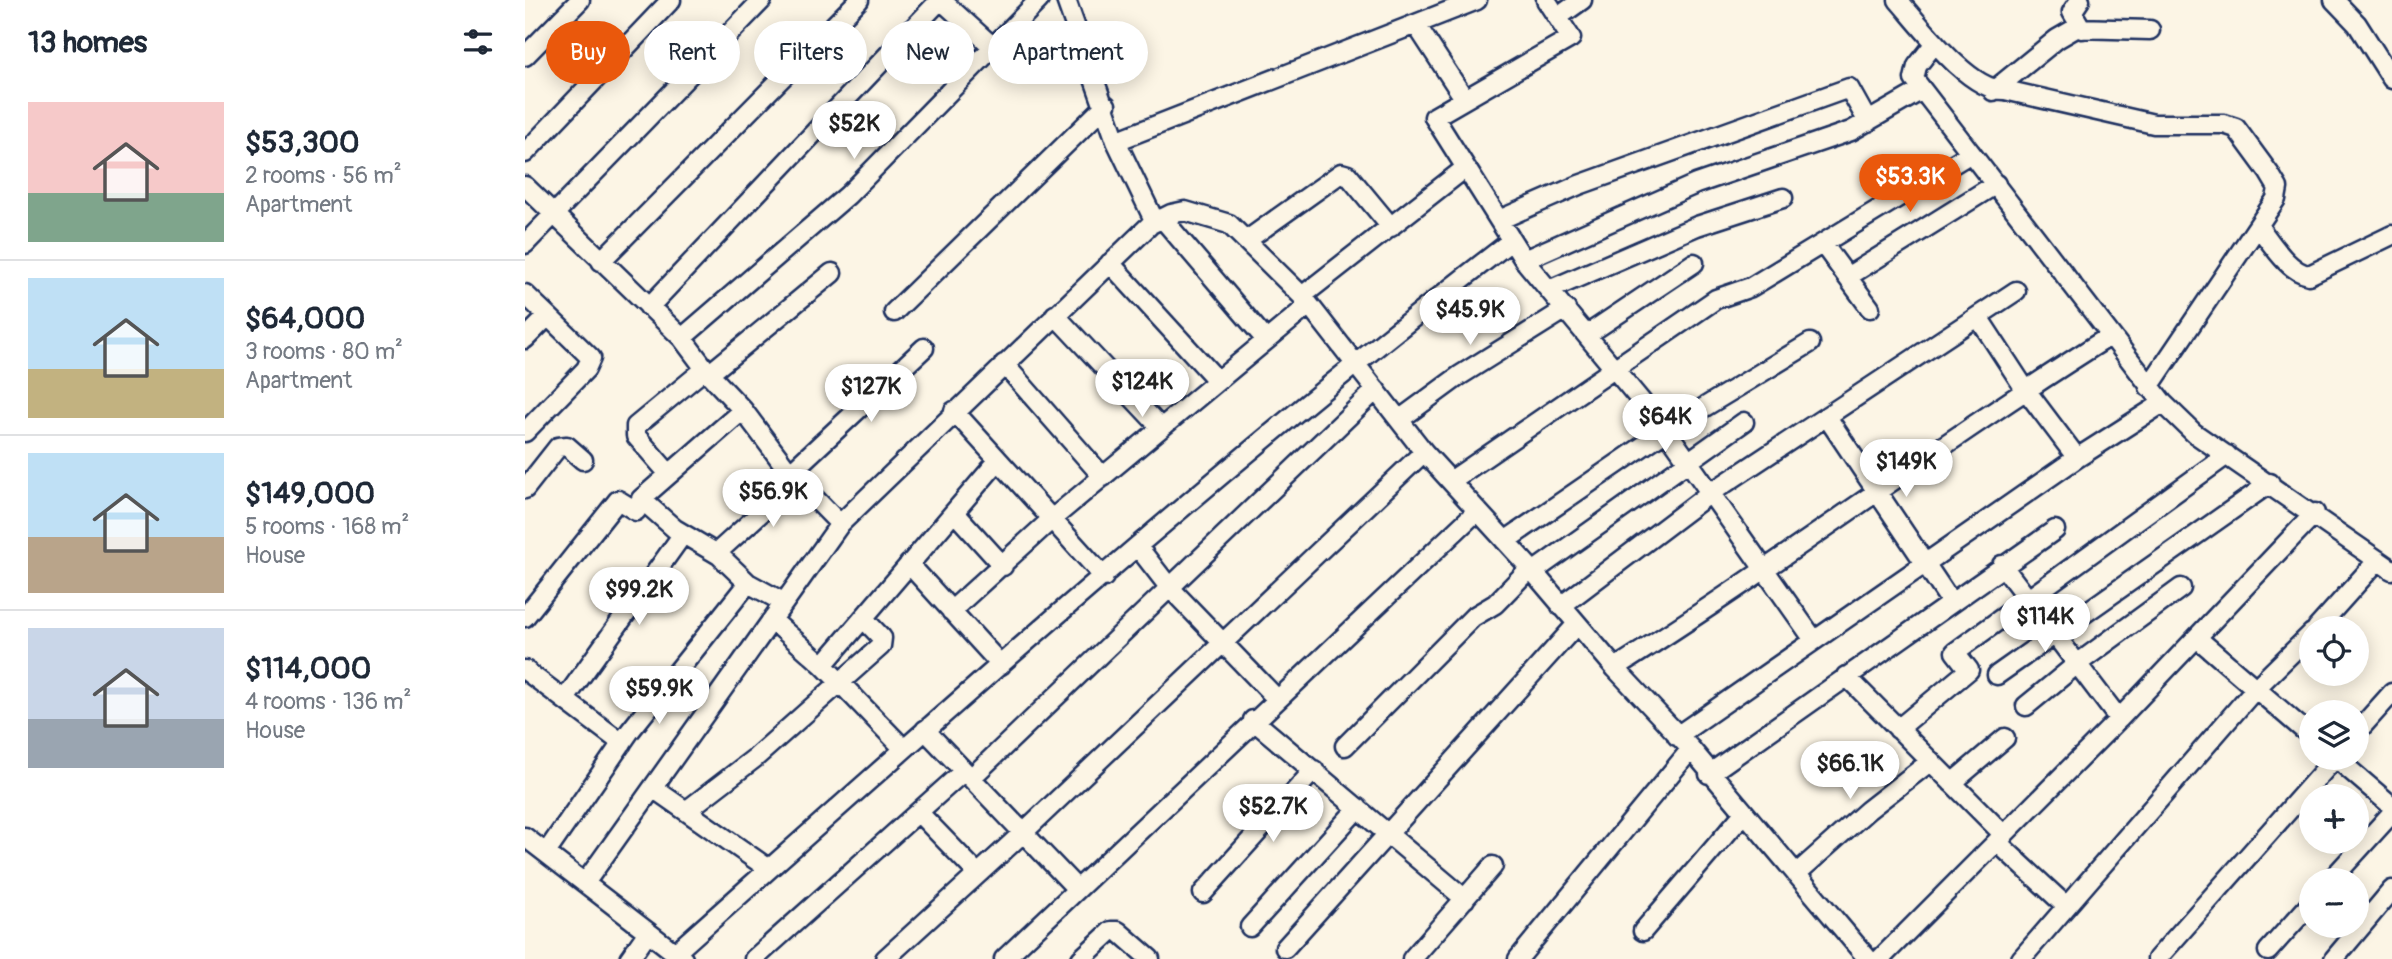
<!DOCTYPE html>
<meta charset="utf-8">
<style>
body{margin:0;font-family:Pangolin,sans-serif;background:#f2f2f3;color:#1f2937;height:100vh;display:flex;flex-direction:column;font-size:26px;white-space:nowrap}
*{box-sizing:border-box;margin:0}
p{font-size:23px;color:#747a83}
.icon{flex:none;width:38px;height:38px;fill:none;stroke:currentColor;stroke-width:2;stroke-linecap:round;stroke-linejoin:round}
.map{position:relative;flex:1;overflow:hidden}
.details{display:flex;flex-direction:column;background:#fff;width:525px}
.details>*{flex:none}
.banner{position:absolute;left:21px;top:21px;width:665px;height:63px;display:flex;gap:14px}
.tools{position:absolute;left:1774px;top:616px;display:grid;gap:14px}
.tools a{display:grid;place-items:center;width:70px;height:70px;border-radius:50%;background:#fff;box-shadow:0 4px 18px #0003;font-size:35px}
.price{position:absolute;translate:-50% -60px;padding:0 16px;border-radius:24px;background:#fff;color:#222;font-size:23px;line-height:46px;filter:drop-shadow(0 2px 4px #0008)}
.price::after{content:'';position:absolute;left:50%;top:42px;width:21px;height:16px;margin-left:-10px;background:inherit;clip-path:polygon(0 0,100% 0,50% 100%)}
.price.on{background:#ea580c;color:#fff}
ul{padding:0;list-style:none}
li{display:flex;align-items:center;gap:21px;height:175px;padding:0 28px}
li+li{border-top:2px solid #e0e1e3}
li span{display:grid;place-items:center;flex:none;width:196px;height:140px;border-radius:0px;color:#555}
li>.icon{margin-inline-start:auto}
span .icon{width:84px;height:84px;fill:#fffc;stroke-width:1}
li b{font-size:30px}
h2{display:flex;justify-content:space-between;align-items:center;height:84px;padding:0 28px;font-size:30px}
.pill{padding:0 24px;border-radius:32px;background:#fff;box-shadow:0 4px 18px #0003;font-size:24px;line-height:63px}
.pill.on{background:#ea580c;color:#fff}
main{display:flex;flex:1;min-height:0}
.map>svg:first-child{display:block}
</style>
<main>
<section class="details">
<h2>13 homes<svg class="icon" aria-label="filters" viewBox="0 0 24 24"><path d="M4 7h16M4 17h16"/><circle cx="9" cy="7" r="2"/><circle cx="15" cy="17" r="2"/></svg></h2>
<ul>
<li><span style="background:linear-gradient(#f6c9c9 65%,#7fa58c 0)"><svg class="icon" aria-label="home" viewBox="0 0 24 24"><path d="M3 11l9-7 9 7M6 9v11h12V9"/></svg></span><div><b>$53,300</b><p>2 rooms · 56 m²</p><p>Apartment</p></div></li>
<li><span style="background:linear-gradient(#bfe0f5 65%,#c2b280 0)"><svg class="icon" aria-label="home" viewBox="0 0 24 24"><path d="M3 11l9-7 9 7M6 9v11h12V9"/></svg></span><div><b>$64,000</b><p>3 rooms · 80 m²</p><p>Apartment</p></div></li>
<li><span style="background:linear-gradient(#bfe0f5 60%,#b9a48a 0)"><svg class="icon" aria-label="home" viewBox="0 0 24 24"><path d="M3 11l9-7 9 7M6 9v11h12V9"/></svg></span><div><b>$149,000</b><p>5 rooms · 168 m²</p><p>House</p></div></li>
<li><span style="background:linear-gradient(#c9d6e8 65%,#9aa5b1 0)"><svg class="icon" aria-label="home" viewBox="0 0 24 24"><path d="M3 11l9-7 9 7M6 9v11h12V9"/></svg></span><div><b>$114,000</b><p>4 rooms · 136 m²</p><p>House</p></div></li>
</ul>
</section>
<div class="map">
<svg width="1867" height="959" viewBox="0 0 1867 959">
<rect width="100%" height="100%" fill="#fcf5e5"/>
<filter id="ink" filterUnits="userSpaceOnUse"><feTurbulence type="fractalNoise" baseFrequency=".0143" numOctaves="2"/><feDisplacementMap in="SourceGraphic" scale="14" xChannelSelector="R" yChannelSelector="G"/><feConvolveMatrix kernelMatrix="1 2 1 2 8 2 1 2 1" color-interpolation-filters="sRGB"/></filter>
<g filter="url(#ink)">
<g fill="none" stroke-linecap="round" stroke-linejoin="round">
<g stroke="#1b2f5e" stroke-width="23">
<path id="minor" d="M416 0 467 46
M541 0 591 141 630 222
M1021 0 1046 38 909 117 999 260 1146 437 1289 640
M1373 0C1396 26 1445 92 1480 90L1629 124H1699L1711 128 1744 173 1753 188 1751 199 1624 387
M1555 0 1547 12 1557 29
M1809 0 1832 24 1867 79
M1033 17 1057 0
M892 26 939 98
M1410 43 1392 66 1389 79 1638 403 1669 433 1867 570
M0 56 55 0
M1468 91 1532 39 1551 28 1625 30
M591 141 952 0
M0 153 146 0
M0 186 157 338 184 374 218 410 265 473 315 524
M637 218 741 340
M974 220 1054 185 1324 88 1343 122
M1733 226C1746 242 1763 272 1784 275L1867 235
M722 240 816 173 823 175 866 227
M0 244 237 0
M1298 244 1345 308
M999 260 1171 184 1326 131 1397 90
M76 261 334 0
M585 263 692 380
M1322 277 1471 184
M1024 290 1172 226 1258 198
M0 294 23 316 0 339
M777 296 939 169
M124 307 415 0
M369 312 581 105
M530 315 636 428
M1453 317 1500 389 1552 458
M1063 334 1169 263
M157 338 323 195 514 0
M479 364 578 477
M184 374 307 273
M429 411 579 577
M1302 417 1426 602
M874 420 934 376 1041 309
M0 432 61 369 66 358 23 316
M265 473 399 348
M144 474 111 436V426L180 369
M927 480 1191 299 1226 287 1446 153
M0 489 33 447 42 446 58 460
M116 499 150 529 194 555 223 583 258 602
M430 513 478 566
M980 541 1140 431 1285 343
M613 547 644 587 752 699
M194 555 197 548 272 480
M384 564 476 665
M1477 565 1594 719
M1008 572 1219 422
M1036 606 1184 494 1491 291
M426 611 528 518 784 305
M0 617 93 500 111 511 116 499 218 410
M247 620 298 665 379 749
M1792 628 1853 560
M1672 638 1787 737
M298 665 472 462
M1090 668C1258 562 1416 442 1585 336
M0 670 97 743
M1472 675 1745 483
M1321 676 1479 835
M40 699 158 534
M1501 706 1552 664 1656 588
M728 720 940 899
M1373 729 1444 670 1430 652 1702 455
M400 730 552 889
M1832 732 1867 693
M1152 736 1552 458 1638 403
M820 746 948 617 970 604 1005 568
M1811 758 1867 806
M1184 774 1530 530
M446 778 851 390
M1427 783 1480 738
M128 788 244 869
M161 811 230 758 356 646 357 638 338 618
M394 813 453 874
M0 837 158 959
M1473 843 1541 906
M21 853 105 731 223 583
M1271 874 1343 810 1406 761
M1806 880 1867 813
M60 883 315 524 626 224 646 214 660 211 704 224 779 298 899 452 1005 568 1090 668 1166 749 1343 959
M678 893 789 770
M725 927 833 808
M1118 931 1219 813
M760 948 1052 624
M1743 951 1787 902
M150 953C423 709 696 465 986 241
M104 959 123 932
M229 959 439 771
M360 959 487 843 899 452
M479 959 952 511
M556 959 586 931H593L625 959
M887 959 968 866
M993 959 1166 749
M1355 959 1594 719 1790 513
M1496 959 1730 689 1787 633
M1632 959 1810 758
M1809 959 1867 890"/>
</g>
<use href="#minor" stroke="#fcf5e5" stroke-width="18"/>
</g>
</g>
</svg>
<div class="tools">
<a><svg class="icon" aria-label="locate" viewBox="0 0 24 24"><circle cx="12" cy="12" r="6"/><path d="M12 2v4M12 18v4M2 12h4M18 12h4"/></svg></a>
<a><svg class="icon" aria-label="layers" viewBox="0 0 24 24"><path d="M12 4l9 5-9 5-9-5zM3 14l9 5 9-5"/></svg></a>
<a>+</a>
<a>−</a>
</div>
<b class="price" style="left:329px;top:161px">$52K</b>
<b class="price on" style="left:1385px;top:214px">$53.3K</b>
<b class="price" style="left:945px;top:347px">$45.9K</b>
<b class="price" style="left:617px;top:419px">$124K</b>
<b class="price" style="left:346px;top:424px">$127K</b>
<b class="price" style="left:1140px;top:454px">$64K</b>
<b class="price" style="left:1381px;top:499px">$149K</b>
<b class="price" style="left:248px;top:529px">$56.9K</b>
<b class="price" style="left:114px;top:627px">$99.2K</b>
<b class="price" style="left:1520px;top:654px">$114K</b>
<b class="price" style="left:134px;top:726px">$59.9K</b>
<b class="price" style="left:1325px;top:801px">$66.1K</b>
<b class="price" style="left:748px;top:844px">$52.7K</b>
<div class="banner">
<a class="pill on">Buy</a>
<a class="pill">Rent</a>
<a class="pill">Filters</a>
<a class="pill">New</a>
<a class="pill">Apartment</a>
</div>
</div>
</main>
